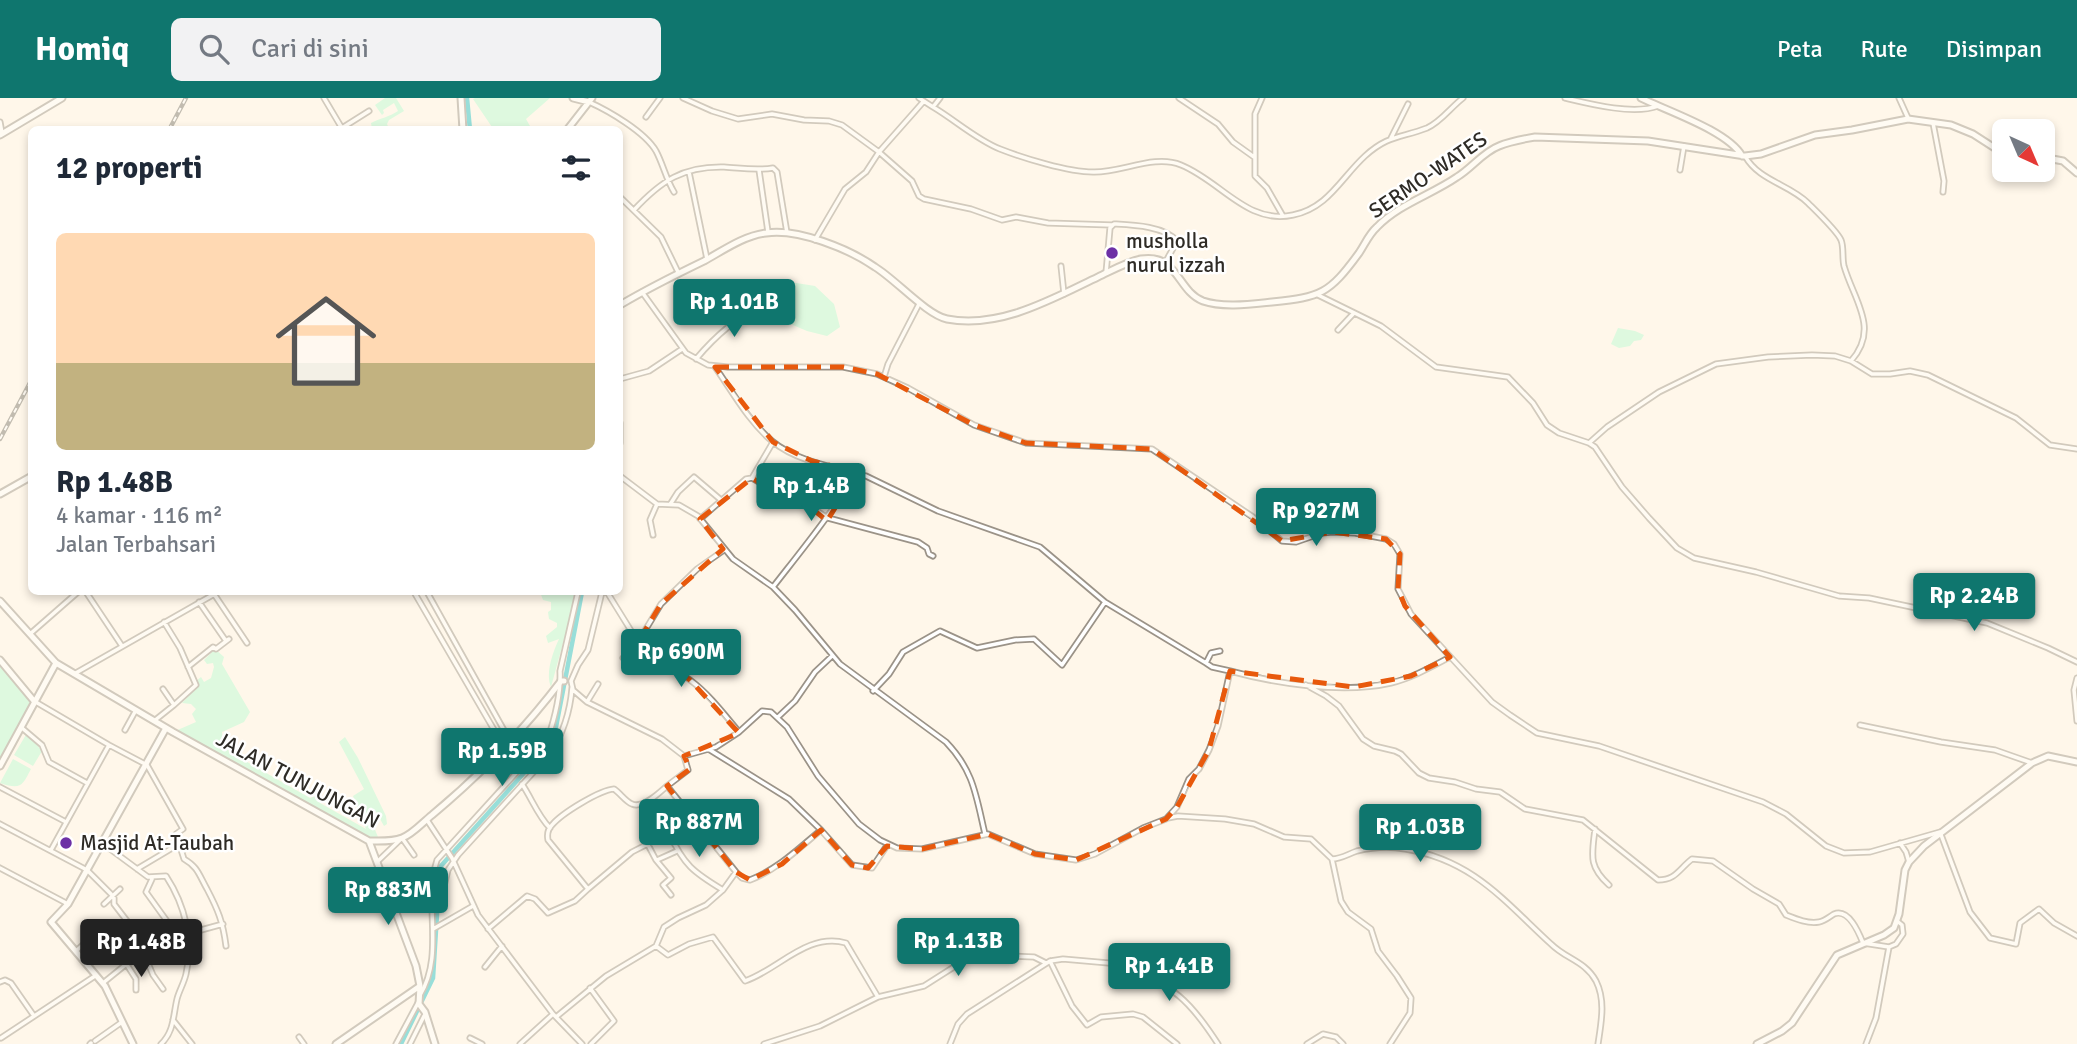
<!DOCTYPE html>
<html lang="id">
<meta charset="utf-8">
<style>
body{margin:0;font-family:Signika,sans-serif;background:#f2f2f3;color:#1f2937;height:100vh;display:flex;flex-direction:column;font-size:26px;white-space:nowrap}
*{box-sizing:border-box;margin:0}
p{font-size:23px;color:#747a83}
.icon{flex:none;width:38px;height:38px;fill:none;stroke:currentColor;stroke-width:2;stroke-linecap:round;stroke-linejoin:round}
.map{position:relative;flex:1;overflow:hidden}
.sheet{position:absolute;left:28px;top:28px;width:595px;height:469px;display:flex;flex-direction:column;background:#fff;border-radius:10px;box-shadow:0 4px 10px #0003}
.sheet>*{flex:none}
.needle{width:46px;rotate:136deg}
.tools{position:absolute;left:1992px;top:21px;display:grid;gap:14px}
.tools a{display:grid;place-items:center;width:63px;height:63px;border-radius:10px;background:#fff;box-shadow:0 4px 10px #0003;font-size:35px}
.price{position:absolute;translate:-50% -60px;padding:0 16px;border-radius:7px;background:#0f766e;color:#fff;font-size:23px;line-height:46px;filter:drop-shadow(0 2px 4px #0008)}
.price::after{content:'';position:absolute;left:50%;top:42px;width:21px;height:16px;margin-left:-10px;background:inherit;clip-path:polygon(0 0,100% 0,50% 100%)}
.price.active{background:#222;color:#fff}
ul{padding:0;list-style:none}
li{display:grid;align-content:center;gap:14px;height:371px;padding:0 28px}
li span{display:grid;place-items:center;height:217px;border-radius:10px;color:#555}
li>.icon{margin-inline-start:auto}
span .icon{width:126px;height:126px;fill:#fffc;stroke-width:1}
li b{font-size:30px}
h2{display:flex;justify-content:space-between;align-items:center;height:84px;padding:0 28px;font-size:30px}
header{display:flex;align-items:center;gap:42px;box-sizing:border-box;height:98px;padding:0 35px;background:#0f766e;color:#fff}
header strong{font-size:33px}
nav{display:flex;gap:38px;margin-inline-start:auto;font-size:24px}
.search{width:490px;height:63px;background:#f2f2f3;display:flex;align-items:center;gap:18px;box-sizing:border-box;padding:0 24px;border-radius:10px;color:#747a83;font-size:26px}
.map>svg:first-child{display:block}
</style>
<header>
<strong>Homiq</strong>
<div class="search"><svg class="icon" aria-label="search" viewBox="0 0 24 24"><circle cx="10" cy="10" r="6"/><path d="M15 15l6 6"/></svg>Cari di sini</div>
<nav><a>Peta</a><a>Rute</a><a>Disimpan</a></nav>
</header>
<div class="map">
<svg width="2077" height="946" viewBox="0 0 2077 946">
<rect width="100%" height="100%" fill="#fff7ea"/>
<path fill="#b5fbd3" d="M385 0H396L404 13 389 22 387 26 389 31H372L371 25C381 20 389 19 398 13L394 5 383 12 384 15 382 17 375 7Z
M475 0H550L526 21 530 28 526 31 494 32 473 1Z
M790 184 815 188 834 206 840 229 827 238 807 233 774 219 777 205Z
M1618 230 1635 233 1644 237 1641 242 1634 243 1630 248 1619 250 1611 246Z
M540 494H577L551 589C545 575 553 554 559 541L548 545 546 538 557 529V525L549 521 548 514 551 512V504L543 502Z
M215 551 224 559 222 566 250 614 244 624 222 634 223 644 230 651 228 653 310 700 316 698 320 700V705L366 731 353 698 364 691 339 644 345 639 358 660 386 718 387 726 384 728 376 714 369 717 378 739 377 741 369 743 173 634 196 624 192 616 196 611 191 606 182 605 197 589 195 584 201 579 204 584 211 580 214 569 213 565 207 566 204 562Z
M0 567 28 597 30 607 0 663Z
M27 635 42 653 33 668 14 657Z
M13 661 31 671C22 688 21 692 0 685Z"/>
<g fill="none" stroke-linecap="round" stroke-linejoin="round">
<path stroke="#1bbfc5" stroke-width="4.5" d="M467 0 470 32
M401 946 433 880 440 769 548 648 555 634 582 494"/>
<g stroke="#9b9388" stroke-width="7">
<path id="street" d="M324 0 343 32
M683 0 712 13 738 21 772 16 804 22 829 23 842 27 879 54 866 74 845 91 815 142
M919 0 933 9 940 0
M1179 0 1218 26 1233 44 1254 59
M1262 0 1255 16V78L1267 90 1283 118
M1565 0C1590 6 1633 17 1658 8
M1899 0 1908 20
M924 3 879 54 912 83 919 98 924 101 971 111 1002 122 1016 119 1048 125 1112 127
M589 4C609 13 645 34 656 53 663 66 666 81 674 94
M933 9C955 22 977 42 1000 51 1023 60 1068 74 1093 74 1121 75 1154 56 1181 67 1221 83 1247 127 1293 117 1328 110 1341 80 1365 58 1388 37 1401 40 1427 30 1441 24 1451 9 1463 0
M646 19 660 0
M0 24 2 35
M1933 25 1944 83 1943 94
M342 30 369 13
M1391 40 1408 6
M1745 58C1759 83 1789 86 1808 105 1816 113 1837 133 1841 142 1844 149 1842 160 1844 168 1854 203 1880 230 1851 263
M759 72 768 134
M1680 72 1684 48
M689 74 707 161
M620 99 661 139 678 174
M634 112C661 83 683 68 724 69 741 70 756 73 773 70L777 74 787 135
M1061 168 1064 196
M1106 175 1110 130 1114 126C1133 127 1164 128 1177 143L1165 165
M642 194 686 255 708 267 728 269H843L877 276 908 290 974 327 1026 345 1152 351 1253 419 1282 443 1296 444 1322 435 1333 434 1355 435 1386 441 1394 446 1400 456 1398 491 1411 516 1492 604 1510 617 1537 635 1599 648 1763 704 1786 716 1826 748 1844 755 1870 754 1940 734 1970 814 1990 840 2016 846 2020 825 2039 811 2054 825 2077 838
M1318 197 1381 228 1436 269 1508 279 1533 305 1547 327 1559 335 1589 345 1595 349 1622 389 1649 420 1677 450 1694 460 1756 474 1839 498 1869 500 1987 525 2048 550 2077 564
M1338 232 1354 215
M696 261C712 242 742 212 767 209
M715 269C732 293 748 323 772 343 793 361 827 368 853 374L856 379
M884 279 888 266 919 206
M620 281 649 273 682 251
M620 325V345
M1589 345 1607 329 1659 294 1716 266 1768 259 1812 257 1835 258 1851 263 1872 276H1890L1910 273 1928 277 2016 320 2050 347 2077 351
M620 378 657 406 679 407 698 418 733 461 773 489 795 512 840 566 946 644C974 673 976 698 985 736
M752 380 773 344
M671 405 678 394 694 379 721 402
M700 421 746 381 752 380 777 395 785 391C801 398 813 412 828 420L918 444 927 450 929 456 933 458
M653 437 650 422 657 406
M773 489C801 453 829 419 853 380L858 377 866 378 938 413 1040 449 1105 504 1206 565
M86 494 122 548
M414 494 504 649
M427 494 510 643
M607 494 638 544 661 506 697 471 724 452
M214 496 247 545
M199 504 226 543
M164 524 180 550 196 587 174 607
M30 536 78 494
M1220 553 1211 555 1206 565 1212 569 1230 573
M623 560 638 544C647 563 674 570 690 582 709 596 724 616 739 634
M188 569 213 549 216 551 229 541
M74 576 218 494
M2077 580 2074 592 2077 623
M571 583 573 592 587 604 662 641 684 658
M571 583 578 567 588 552 602 494
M1306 587 1326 598 1339 608 1363 641 1374 648 1395 653 1401 656 1419 675 1429 680 1455 684 1476 691 1500 694 1525 711 1583 722 1658 782C1676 782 1679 771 1692 761L1713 763 1753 791 1779 806 1786 817C1796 821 1808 826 1819 824 1825 823 1829 819 1834 816 1849 810 1859 835 1863 845L1889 849
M873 593 889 576 903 554 940 533 977 550 1015 542 1034 541 1062 567 1105 504
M34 603 109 647 147 667 183 731 176 736 184 761C198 769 199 777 207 791 218 812 223 824 226 848
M587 604 598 586
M778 619 795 603 815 574 832 558
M154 623 174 607 163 591
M1860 627 1941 644 1995 652 2032 665
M22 630 42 647 49 664 87 685
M125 632 136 612
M710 652 789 701 821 732
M522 686C532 701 538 718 550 730
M667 688C660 694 643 711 632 706 626 704 620 695 614 691 600 692 562 715 552 727 548 731 547 737 548 742L588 791 632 754 669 735 692 717
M0 689 66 724
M1168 720 1178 718 1225 721 1254 726 1284 739 1311 741 1332 761C1341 761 1348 756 1357 753 1373 749 1390 748 1405 751 1473 762 1504 803 1551 846 1566 861 1585 863 1596 883 1606 903 1601 925 1598 946
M427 722 452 760 478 817 553 916 582 946
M0 726 87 772 111 796 114 800V806L134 832 153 877 163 891
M1595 731C1592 757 1588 768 1609 787
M669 735C684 767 693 774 723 792
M102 745 148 779 166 778C185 807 194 843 186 876 184 885 179 893 177 901 173 918 174 934 161 946
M647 745 656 762 671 780 663 787 671 797
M1900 745 1906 754 1909 764
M51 752 109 647
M1332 761 1341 803 1348 814 1371 831 1378 853 1397 878 1411 900 1410 915 1390 946
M657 762 677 753
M377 764 402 740 414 757
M0 770 68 806
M137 771 179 746
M737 775 742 780 750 782C778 771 798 751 821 732L852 767 872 770 888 746
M152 781 146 794 177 837
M444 788 448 772 458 757 550 656C563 636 570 614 572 590
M104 806 120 791
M433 831 473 808
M488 831 527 798 535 801 548 815 575 803 588 791
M190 835 223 826
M656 848 668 857 689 846 713 839 745 883C778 872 807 834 846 845L878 899 820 928 764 946
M76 853 96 835
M1050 863 1072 908 1087 927 1101 919 1133 916 1143 919 1177 946
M127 867 136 881V892
M1125 868C1174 889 1189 901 1218 946
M485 869 502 848
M0 884 5 882 11 885 34 918
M103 885 124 868 188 832
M590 890 614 923 591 946
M420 897C445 856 423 806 437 762L548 640C555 619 561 594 560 573L578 494
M878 899 924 888 968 860 985 857 1034 859 1046 865
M556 919 606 878 656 848 664 829 678 820 706 807 723 792 736 774 667 688 688 672 684 658 716 649 739 634 762 613 771 614 787 629 818 678 859 726 880 742 897 750 922 751 988 736 1035 756 1076 762 1095 756 1143 730 1166 721 1177 709 1189 681 1199 671 1209 652 1218 628 1230 573C1278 586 1343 596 1391 585 1412 580 1431 569 1450 559
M173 922 192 946
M299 939 304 946
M1 940 95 878
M470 940 482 946
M95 943 122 924
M90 946 91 945
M396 946 419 903
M410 946 424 918
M520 946 552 917
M950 946 958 926 967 916 1050 863 1063 861 1154 869 1166 864
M1307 946 1323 936 1336 939 1343 946
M1866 946 1876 920 1889 849 1896 846 1903 836 1902 827 1897 823"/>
</g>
<g stroke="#9b9388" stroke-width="9">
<path id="secondary" d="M461 0 463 32
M573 0 589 4
M1641 0C1667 13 1728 33 1742 58
M567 32 592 0
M0 37 62 0
M2042 59 2063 63 2077 75
M620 207C647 191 675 177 704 163 724 152 743 138 766 135 798 130 849 151 875 169 895 181 927 217 947 221 1000 231 1052 201 1098 179 1111 173 1126 164 1141 161 1178 155 1177 193 1203 203 1223 210 1252 206 1272 204 1321 199 1329 196 1359 155 1365 146 1369 136 1377 129 1399 106 1431 97 1457 79 1472 70 1483 54 1499 48 1511 43 1523 41 1535 39L1648 43 1745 58 1761 56 1815 37 1852 32 1908 21 1951 27 1973 36 2004 56
M0 396 32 378
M0 503 56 565 173 634 369 743C380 743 392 744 402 740 413 736 423 724 432 717 480 677 523 633 561 583H564
M0 562 34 603
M0 668 56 565
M369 743 416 868 420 888 419 906 425 914 435 946
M133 946 105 888 51 824 68 806 166 630
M336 946 420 888"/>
</g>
<g stroke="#9b9388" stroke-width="9">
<path id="primary" d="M1757 946 1782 933 1792 925 1837 857 1884 837 1894 830 1899 816 1905 772 1909 764 1924 748 2032 665 2048 658 2077 664"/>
</g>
<use href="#street" stroke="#fff" stroke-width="3.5"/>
<use href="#secondary" stroke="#fff" stroke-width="5"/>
<use href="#primary" stroke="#fff" stroke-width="5"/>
<g stroke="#78736b" stroke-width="4.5">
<path id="rail" d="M169 32 186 0
M0 341 32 281"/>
</g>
<use href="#rail" stroke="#fff" stroke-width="2" stroke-dasharray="5" stroke-linecap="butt"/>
</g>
<path d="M0 0H2077V946H0ZM715 269H843L877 276 974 327 1026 345 1152 351 1282 443 1333 434 1386 441 1400 456 1398 491 1405 508 1450 559 1411 578 1354 589 1230 573 1209 652 1177 709 1166 721 1076 762 1035 756 988 736 922 751 887 748 868 770 852 767 821 732 782 766 750 782 736 774 667 688 690 671 684 658 739 635 690 582 638 544 661 506 723 451 700 421 752 380 776 395 791 393 827 423 857 374 812 363 773 344Z" fill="#fff7ea" fill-opacity=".55" fill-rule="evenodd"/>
<path fill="none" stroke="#e8590c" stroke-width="5" stroke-dasharray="14 9" stroke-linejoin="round" d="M715 269H843L877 276 974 327 1026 345 1152 351 1282 443 1333 434 1386 441 1400 456 1398 491 1405 508 1450 559 1411 578 1354 589 1230 573 1209 652 1177 709 1166 721 1076 762 1035 756 988 736 922 751 887 748 868 770 852 767 821 732 782 766 750 782 736 774 667 688 690 671 684 658 739 635 690 582 638 544 661 506 723 451 700 421 752 380 776 395 791 393 827 423 857 374 812 363 773 344Z"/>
<g fill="#6c30a6" stroke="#fff" stroke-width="2.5">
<circle cx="1112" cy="155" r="7"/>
<circle cx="66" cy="745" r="7"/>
</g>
<g text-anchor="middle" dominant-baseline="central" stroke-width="5" stroke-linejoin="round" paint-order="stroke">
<g font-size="21" fill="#2e2b26" stroke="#fff">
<text transform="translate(1428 77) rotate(-34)">SERMO-WATES</text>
<text transform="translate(298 682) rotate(28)">JALAN TUNJUNGAN</text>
</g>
<g font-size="21" fill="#2e2b26" stroke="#fff" text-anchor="start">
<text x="1126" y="143">musholla<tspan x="1126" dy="24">nurul izzah</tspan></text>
<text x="80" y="745">Masjid At-Taubah</text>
</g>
</g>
</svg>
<div class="tools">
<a><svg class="needle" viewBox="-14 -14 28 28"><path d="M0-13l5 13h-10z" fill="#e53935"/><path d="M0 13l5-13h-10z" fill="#747a83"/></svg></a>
</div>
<b class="price" style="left:734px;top:241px">Rp 1.01B</b>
<b class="price" style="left:811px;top:425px">Rp 1.4B</b>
<b class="price" style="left:1316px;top:450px">Rp 927M</b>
<b class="price" style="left:1974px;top:535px">Rp 2.24B</b>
<b class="price" style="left:681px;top:591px">Rp 690M</b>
<b class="price" style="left:502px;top:690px">Rp 1.59B</b>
<b class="price" style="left:699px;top:761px">Rp 887M</b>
<b class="price" style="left:1420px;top:766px">Rp 1.03B</b>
<b class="price" style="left:388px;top:829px">Rp 883M</b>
<b class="price" style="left:958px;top:880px">Rp 1.13B</b>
<b class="price active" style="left:141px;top:881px">Rp 1.48B</b>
<b class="price" style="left:1169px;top:905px">Rp 1.41B</b>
<section class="sheet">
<h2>12 properti<svg class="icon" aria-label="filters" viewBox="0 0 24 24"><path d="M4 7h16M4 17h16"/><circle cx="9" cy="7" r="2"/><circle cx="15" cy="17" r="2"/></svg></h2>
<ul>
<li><span style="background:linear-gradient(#ffd9b3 60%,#c2b280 0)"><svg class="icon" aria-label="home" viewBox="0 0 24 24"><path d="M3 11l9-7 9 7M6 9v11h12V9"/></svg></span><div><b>Rp 1.48B</b><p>4 kamar · 116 m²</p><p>Jalan Terbahsari</p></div></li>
</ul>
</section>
</div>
